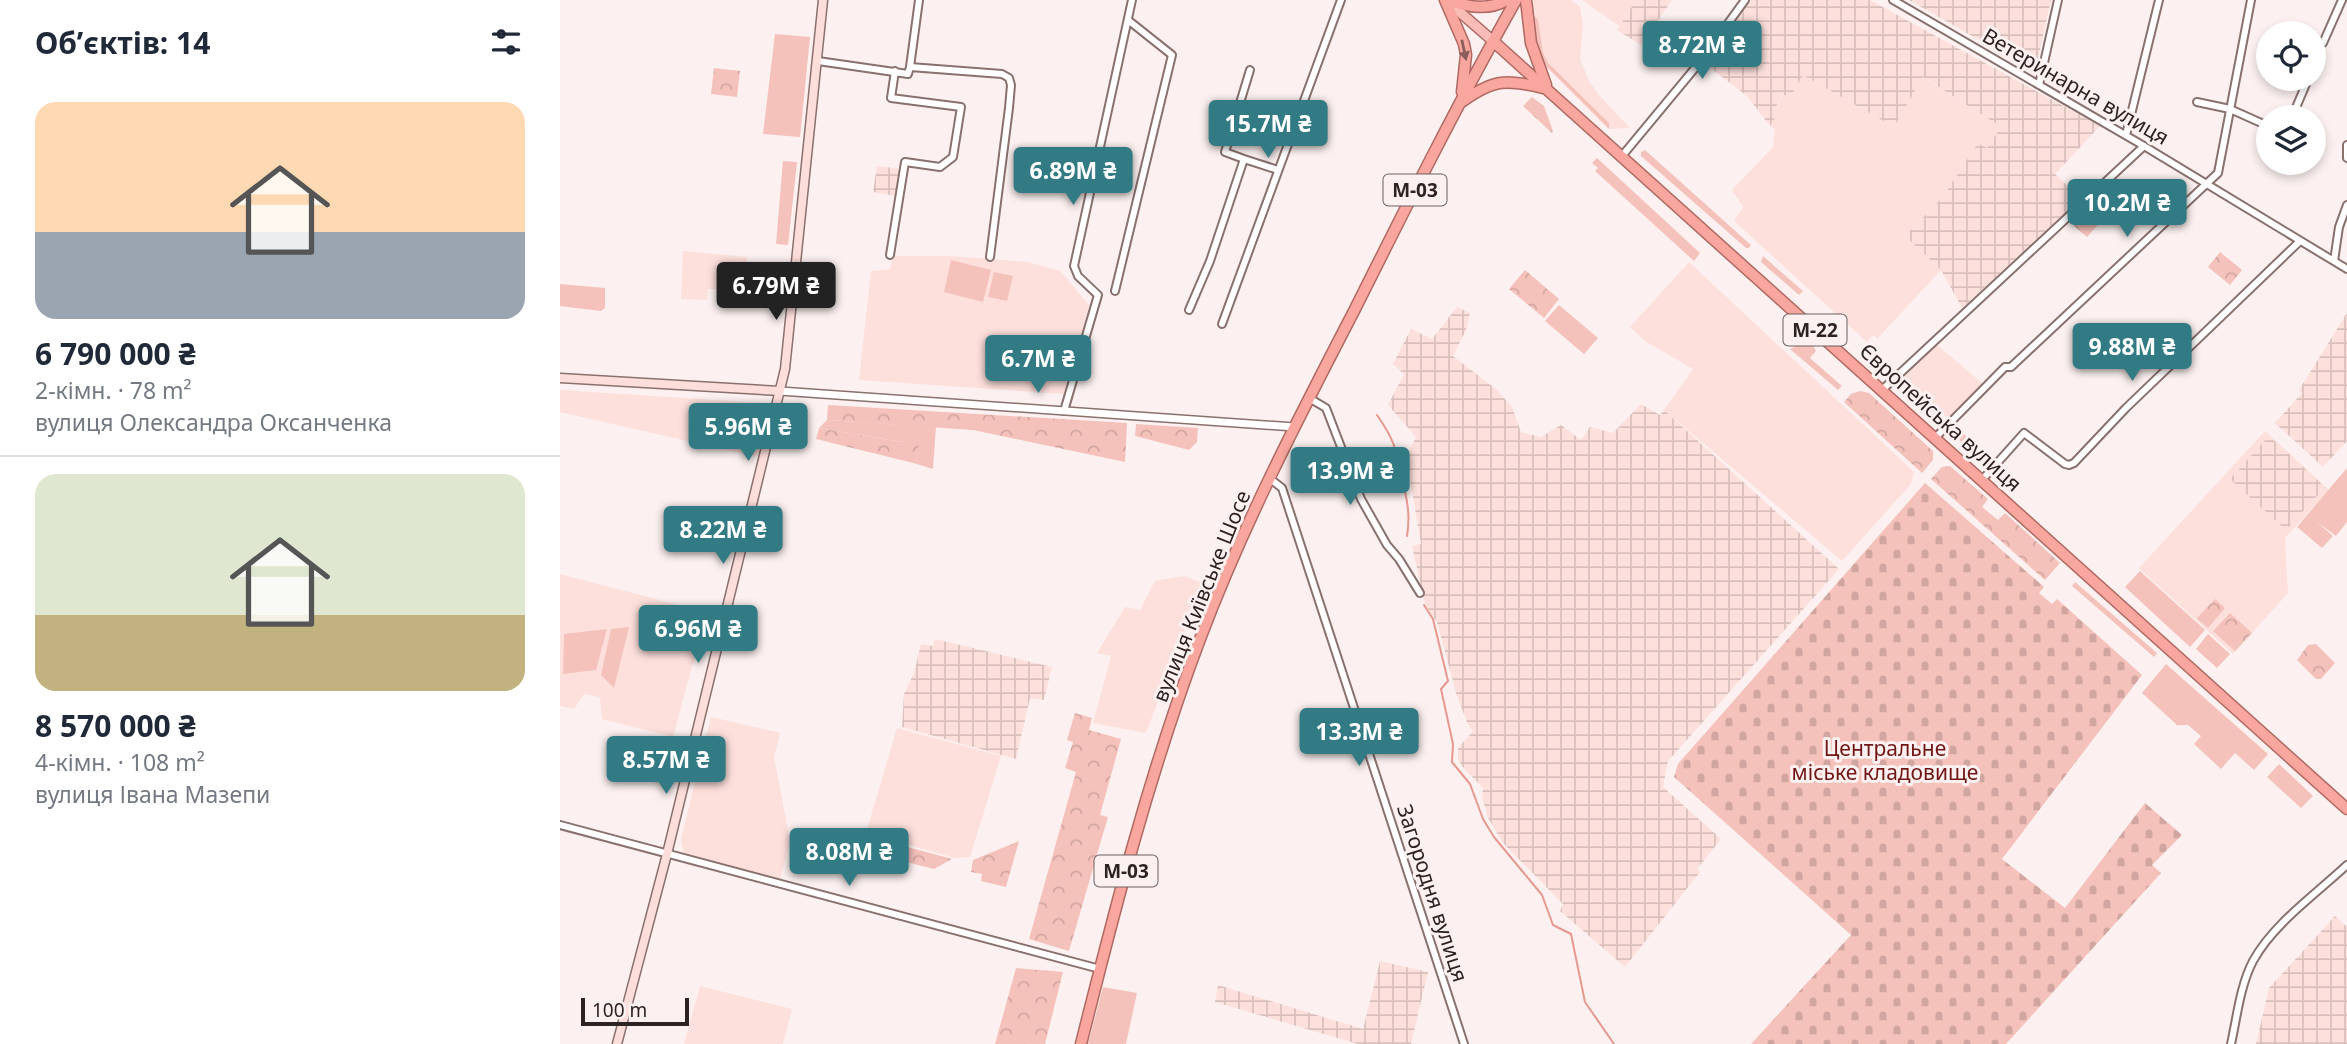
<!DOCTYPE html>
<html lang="uk">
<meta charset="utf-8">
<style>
body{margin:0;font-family:"Noto Sans",sans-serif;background:#f6f6f7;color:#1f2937;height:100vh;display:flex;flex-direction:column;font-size:26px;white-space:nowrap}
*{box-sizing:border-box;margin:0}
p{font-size:23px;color:#747a83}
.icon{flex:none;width:38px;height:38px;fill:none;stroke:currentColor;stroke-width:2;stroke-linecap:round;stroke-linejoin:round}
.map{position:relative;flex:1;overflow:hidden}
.panel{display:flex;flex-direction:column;background:#fff;width:560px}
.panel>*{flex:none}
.tools{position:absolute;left:1696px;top:21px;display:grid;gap:14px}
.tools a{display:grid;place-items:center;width:70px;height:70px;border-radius:50%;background:#fff;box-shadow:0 4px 10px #0003;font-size:35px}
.scale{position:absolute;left:21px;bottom:18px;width:108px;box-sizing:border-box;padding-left:7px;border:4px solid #2d2322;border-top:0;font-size:19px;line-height:24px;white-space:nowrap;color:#2d2322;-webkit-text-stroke:5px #fcf1f0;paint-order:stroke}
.price{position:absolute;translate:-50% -60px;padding:0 16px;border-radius:7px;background:#337b84;color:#fff;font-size:23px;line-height:46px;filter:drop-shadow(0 2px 4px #0008)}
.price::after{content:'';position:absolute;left:50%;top:42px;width:21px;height:16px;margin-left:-10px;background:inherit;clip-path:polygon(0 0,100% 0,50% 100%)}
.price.selected{background:#222;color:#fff}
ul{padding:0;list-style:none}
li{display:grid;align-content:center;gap:14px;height:371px;padding:0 35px}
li+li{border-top:2px solid #e0e1e3}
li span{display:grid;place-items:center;height:217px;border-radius:21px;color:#555}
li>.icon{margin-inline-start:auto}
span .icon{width:126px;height:126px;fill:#fffc;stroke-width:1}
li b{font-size:30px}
h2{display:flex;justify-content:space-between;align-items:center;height:84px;padding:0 35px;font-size:30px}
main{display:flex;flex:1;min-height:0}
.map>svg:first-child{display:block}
</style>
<main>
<section class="panel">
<h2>Об’єктів: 14<svg class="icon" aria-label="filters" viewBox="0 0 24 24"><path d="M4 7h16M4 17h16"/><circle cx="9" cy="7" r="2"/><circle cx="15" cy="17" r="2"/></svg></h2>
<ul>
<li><span style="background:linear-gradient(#ffd9b3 60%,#9aa5b1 0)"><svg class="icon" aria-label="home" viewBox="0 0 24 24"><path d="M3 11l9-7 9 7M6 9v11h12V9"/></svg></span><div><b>6 790 000 ₴</b><p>2-кімн. · 78 m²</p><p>вулиця Олександра Оксанченка</p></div></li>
<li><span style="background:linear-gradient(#dfe7d0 65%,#c2b280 0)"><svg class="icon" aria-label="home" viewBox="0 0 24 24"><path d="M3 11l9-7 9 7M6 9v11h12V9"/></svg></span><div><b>8 570 000 ₴</b><p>4-кімн. · 108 m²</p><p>вулиця Івана Мазепи</p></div></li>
</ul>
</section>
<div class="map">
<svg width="1787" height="1044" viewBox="0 0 1787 1044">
<defs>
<pattern id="industrial-grid" width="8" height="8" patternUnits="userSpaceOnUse" patternTransform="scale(1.75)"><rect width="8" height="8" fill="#fde0dc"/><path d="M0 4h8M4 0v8" fill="none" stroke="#d9c0bc"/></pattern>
<pattern id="forest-crowns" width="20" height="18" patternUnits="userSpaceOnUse" patternTransform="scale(1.75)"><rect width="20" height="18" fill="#f5c2bb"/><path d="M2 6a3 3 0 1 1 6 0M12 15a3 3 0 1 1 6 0" fill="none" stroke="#d2a6a0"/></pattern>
<pattern id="cemetery-stones" width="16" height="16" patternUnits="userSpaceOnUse" patternTransform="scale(1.75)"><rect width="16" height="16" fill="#f5c2bb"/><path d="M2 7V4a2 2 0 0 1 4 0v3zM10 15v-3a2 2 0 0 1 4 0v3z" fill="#d2a6a0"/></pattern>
</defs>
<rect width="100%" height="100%" fill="#fcf1f0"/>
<path fill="#fde0dc" d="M974 0H1011L1020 7 1023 23 1020 59 1029 81 1039 95 1070 128 1049 129 985 65 980 55 971 19Z
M1022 0H1076L1059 26Z
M1243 75 1334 127 1362 77 1442 127 1427 148 1418 143 1382 198 1345 236 1381 270 1317 339 1313 335 1307 342 1174 221 1183 207 1172 190 1213 147 1215 129 1210 126 1216 115 1213 112 1224 94 1230 97Z
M123 251 187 257V269L213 271 210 294 181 292 163 297 162 289H148L147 300 121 299Z
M333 256H391L467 262 500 271 529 305 504 394 299 380 311 271 330 269Z
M1129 262 1354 472 1351 484 1282 561 1104 410 1133 369 1085 341 1070 327Z
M1375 343 1422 383 1388 418 1341 375Z
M0 390 203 403 209 405V411L198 457 0 412Z
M1705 431 1769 490 1725 538 1728 593 1673 654 1579 568Z
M0 574 134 609 131 618 144 622 113 737 42 719 40 697 24 694 14 709 0 706Z
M624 576 643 583 586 733 533 723 551 656 537 653 565 607 580 610 595 581Z
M151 717 220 733 214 757 230 841 220 880 126 855 123 851 121 839Z
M337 728 441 756 410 857 395 858 306 833Z
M140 986 232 1009 223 1044H124Z"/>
<path fill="url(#industrial-grid)" d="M1076 0H1112L1081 45 1057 30Z
M1190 0H1310L1540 126 1495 174 1521 198 1402 308 1381 270 1345 236 1382 198 1418 143 1427 148 1441 127 1363 77 1334 127 1243 75 1230 98 1223 94 1213 112 1217 114 1210 126 1187 96 1145 64Z
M1349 0H1491L1476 67 1461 64Z
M317 166 341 169 336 196 313 192Z
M897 307 910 313 906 330 893 356 937 390 952 407 961 432 981 437 1001 425 1021 440 1030 427 1053 433 1081 404 1100 415 1104 410 1279 569 1108 761 1103 787 1161 839 1137 869 1140 872 1065 967 1000 911 1003 904 943 843 928 818 922 797 923 788 901 765 898 758V748L913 731 908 725 896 693 877 622 865 604 852 546 861 544 849 473 848 460 851 447 856 437 828 405 844 374 833 364 851 329 872 339Z
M1787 313V441L1763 467 1715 423 1742 393 1739 390Z
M1709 436 1765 487 1726 530 1670 479Z
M375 639 492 667 484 700 470 698 456 759 342 727 344 694 354 673 361 644 373 646Z
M1775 916 1787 927V1044H1696L1709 988Z
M820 961 868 972 851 1044H798L655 1002 658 985 803 1029Z"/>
<path fill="#f5c2bb" d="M975 17 978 19 983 53 988 63 1049 123V129L985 65 975 40 971 19Z
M215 34 250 37 240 137 203 134Z
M1085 150 1191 245 1189 248H1186L1081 156V152Z
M1037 158 1140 253 1134 261 1035 171 1038 168 1032 163Z
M223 161 237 162 228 245 216 244Z
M1203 256 1243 291 1239 295 1201 262Z
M391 260 431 270 423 302 384 292Z
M434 272 453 276 447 301 428 297Z
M0 284 45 288V308L41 311 0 306Z
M999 305 1038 338 1024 354 985 321Z
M1245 342H1251L1256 351 1250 358 1282 386 1278 390 1230 349Z
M267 420 376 427 373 469 357 464 358 436 342 442 259 428Z
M1391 426H1395L1435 462 1427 467 1390 431Z
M1787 468V522L1776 536 1757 522 1773 536 1762 548 1737 527Z
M1580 571 1645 630 1630 647 1565 587Z
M1515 582 1597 653 1594 657 1512 586Z
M69 627 54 688 41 675 51 629Z
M47 629 36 670 3 674 4 634Z
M1648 634 1670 654 1657 668 1636 649Z
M1606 664 1708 754 1694 770 1675 753 1661 769 1634 744 1641 736 1628 725H1617L1582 693Z
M1719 764 1753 796 1741 808 1707 777Z
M543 987 577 993 566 1044H528Z"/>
<path fill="url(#forest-crowns)" d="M154 68 180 71 177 97 151 94Z
M972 97 984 106 993 131 992 133 963 106Z
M1539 198 1552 209 1527 237 1514 226Z
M1660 252 1682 270 1670 285 1648 267Z
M965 270 999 299 984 318 949 289Z
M1300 391 1309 393 1373 451V460L1362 473 1284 402 1291 394Z
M268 405 567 423 565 462 413 430 267 420Z
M576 424 638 428 637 442 629 450 575 436Z
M259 428 342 442 349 435 359 436 357 464 256 439Z
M1390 466 1428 499 1422 507 1438 520 1445 513 1500 563 1485 580 1371 479 1382 467Z
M1655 599 1665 608 1648 628 1637 618Z
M1670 613 1692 633 1675 651 1653 631Z
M1756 644 1775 663 1761 679H1756L1737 660 1748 645Z
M515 713 532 718 529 730 561 739 540 815 548 817 509 951 469 939 516 772 505 768 513 742 507 740Z
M311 837 392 859 374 869 307 852Z
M459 841 446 887 421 881 422 874 411 872 413 860Z
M456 968 503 972 485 1044H435Z"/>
<path fill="url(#cemetery-stones)" d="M1365 483 1484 587 1479 593 1492 604 1497 599 1582 675 1442 859 1505 908 1585 803 1622 835 1592 865 1601 873 1446 1044H1191L1291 935 1114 777 1118 764Z"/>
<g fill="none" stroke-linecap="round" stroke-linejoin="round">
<path stroke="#e79890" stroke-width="2" d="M817 415C838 445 836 453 844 487 848 504 850 518 847 536
M864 605 873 619 888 681 881 689 893 744 892 762 910 784 923 819 934 837 982 895 993 925 1011 934 1025 1002 1054 1044"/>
<g stroke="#89716e" stroke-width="10">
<path id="minor" d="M1333 0 1584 146 1787 269
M1763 43 1782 0
M258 61 348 74 350 67 442 74 449 78 451 85 449 108 430 257
M350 67 359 0
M1479 85 1498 0
M1637 102 1670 109 1708 126
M1732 117 1746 84
M1566 135 1599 0
M1787 145V158
M1062 156 1140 62 1185 0
M684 159 718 170
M330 255 345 162 380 167 393 157 401 107 331 98 335 71
M1774 261 1779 227 1787 205
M555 291 612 55 568 20
M629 310 650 261 684 159 665 152 690 70
M662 324 781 0
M1322 390 1584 146
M749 398 766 408 801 499 827 545 839 559 860 593
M504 411 538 295 518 276 514 266 572 0
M1375 438 1445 367H1451L1658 173 1691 0
M709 478 722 488 904 1044
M1422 480 1464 433 1505 464 1509 465 1514 463 1566 408 1740 241
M0 825 540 969
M1671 1044C1677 1017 1680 986 1693 961 1713 924 1756 894 1787 865"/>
</g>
<g stroke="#89716e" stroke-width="10">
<path id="tertiary" d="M220 391 734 427"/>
</g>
<g stroke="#89716e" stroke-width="11">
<path id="secondary" d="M0 378 220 391
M57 1044 107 854 225 369 263 0"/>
</g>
<g stroke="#b06a63" stroke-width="12">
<path id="primary" d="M887 1 933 41"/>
</g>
<g stroke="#b06a63" stroke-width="13">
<path id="trunk" d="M885 0 904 44 906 55 902 92
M888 0C908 7 928 11 947 0
M966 0 971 43 986 85
M933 41 1787 809
M903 101C934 79 947 79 983 88
M521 1044C555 908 590 771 640 639 683 525 739 417 795 309 847 205 899 101 956 0"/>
</g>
<use href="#minor" stroke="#fff" stroke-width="6"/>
<use href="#tertiary" stroke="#fff" stroke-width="7"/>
<use href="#secondary" stroke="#fddedb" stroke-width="8"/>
<use href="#primary" stroke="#fabcb6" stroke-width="9"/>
<use href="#trunk" stroke="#f8a69e" stroke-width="10"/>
</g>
<defs><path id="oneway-solid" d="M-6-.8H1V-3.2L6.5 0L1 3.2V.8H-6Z" transform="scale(1.75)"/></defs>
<use fill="#885e5a" href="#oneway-solid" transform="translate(904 50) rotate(78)"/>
<g text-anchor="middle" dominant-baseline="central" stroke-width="6" stroke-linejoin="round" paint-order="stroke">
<g fill="#fcf1f0" stroke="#6b6160" stroke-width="2">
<rect x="823.5" y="174.5" width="63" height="31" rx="5"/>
<rect x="1223.5" y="314.5" width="63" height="31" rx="5"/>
<rect x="534.5" y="855.5" width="63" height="31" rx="5"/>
</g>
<g font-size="19" font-weight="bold" fill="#2d2322">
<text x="855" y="190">М-03</text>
<text x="1255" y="330">М-22</text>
<text x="566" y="871">М-03</text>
</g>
<g font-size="21" fill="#2d2322" stroke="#fcf1f0">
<text transform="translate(1516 86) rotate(30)">Ветеринарна вулиця</text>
<text transform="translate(1381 417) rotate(42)">Європейська вулиця</text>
<text transform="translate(641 596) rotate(-68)">вулиця Київське Шосе</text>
<text transform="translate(873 893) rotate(72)">Загородня вулиця</text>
</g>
<g font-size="21" fill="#701414" stroke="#fcf1f0">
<text x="1325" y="748">Центральне<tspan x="1325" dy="24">міське кладовище</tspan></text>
</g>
</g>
</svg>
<div class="tools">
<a><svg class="icon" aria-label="locate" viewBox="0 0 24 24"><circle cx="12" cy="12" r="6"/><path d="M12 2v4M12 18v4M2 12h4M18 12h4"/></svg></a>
<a><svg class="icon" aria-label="layers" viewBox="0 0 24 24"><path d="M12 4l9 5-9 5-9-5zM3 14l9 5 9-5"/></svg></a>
</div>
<div class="scale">100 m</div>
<b class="price" style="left:1142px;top:81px">8.72M ₴</b>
<b class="price" style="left:708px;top:160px">15.7M ₴</b>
<b class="price" style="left:513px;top:207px">6.89M ₴</b>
<b class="price" style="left:1567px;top:239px">10.2M ₴</b>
<b class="price selected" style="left:216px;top:322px">6.79M ₴</b>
<b class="price" style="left:1572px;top:383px">9.88M ₴</b>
<b class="price" style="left:478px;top:395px">6.7M ₴</b>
<b class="price" style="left:188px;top:463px">5.96M ₴</b>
<b class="price" style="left:790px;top:507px">13.9M ₴</b>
<b class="price" style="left:163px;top:566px">8.22M ₴</b>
<b class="price" style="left:138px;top:665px">6.96M ₴</b>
<b class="price" style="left:799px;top:768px">13.3M ₴</b>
<b class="price" style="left:106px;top:796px">8.57M ₴</b>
<b class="price" style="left:289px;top:888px">8.08M ₴</b>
</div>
</main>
